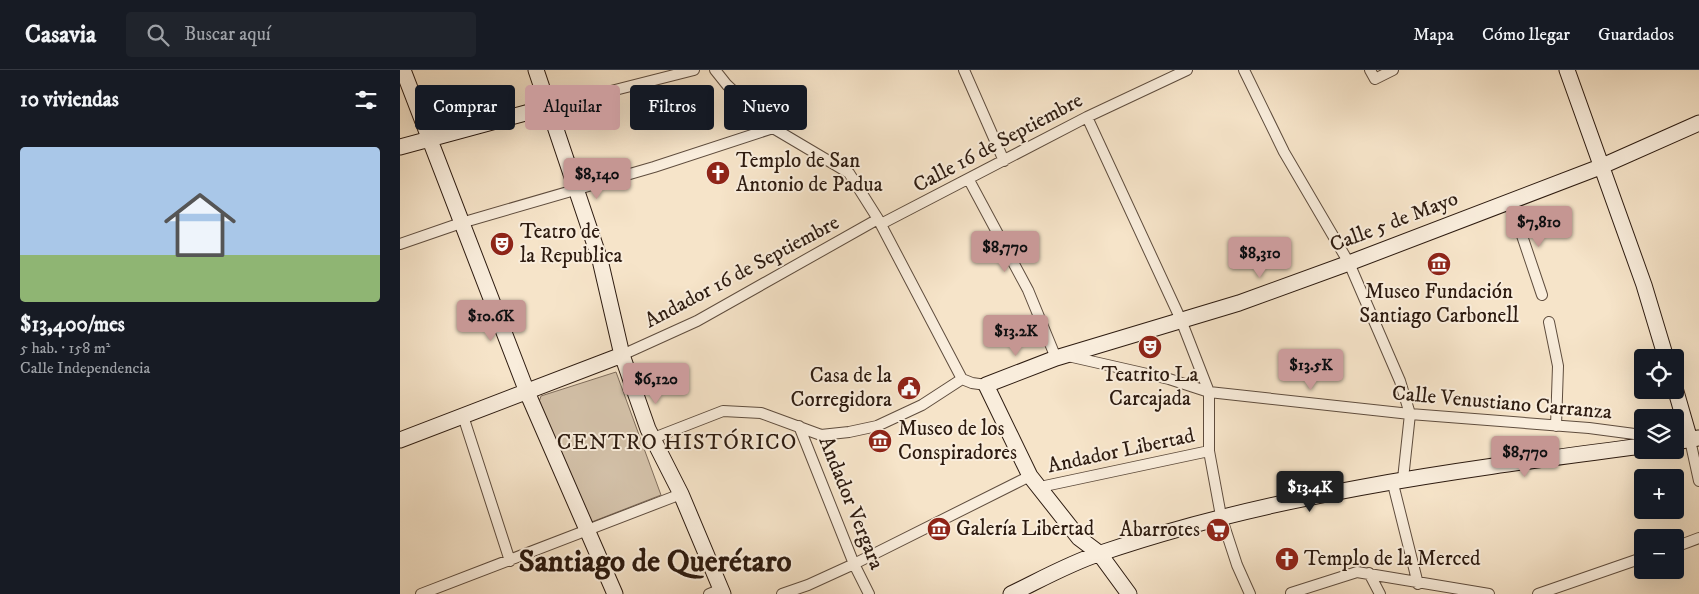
<!DOCTYPE html>
<html lang="es">
<meta charset="utf-8">
<style>
body{margin:0;font-family:"IM FELL DW Pica",serif;background:#20242c;color:#f1f3f6;height:100vh;display:flex;flex-direction:column;font-size:19px;white-space:nowrap}
*{box-sizing:border-box;margin:0}
p{font-size:16px;color:#9ea1a6}
.icon{flex:none;width:28px;height:28px;fill:none;stroke:currentColor;stroke-width:2;stroke-linecap:round;stroke-linejoin:round}
.map{position:relative;flex:1;overflow:hidden}
.side{display:flex;flex-direction:column;background:#171b24;width:400px}
.side>*{flex:none}
.top-card{position:absolute;left:15px;top:15px;width:475px;height:45px;display:flex;gap:10px}
.buttons{position:absolute;left:1234px;top:279px;display:grid;gap:10px}
.buttons a{display:grid;place-items:center;width:50px;height:50px;border-radius:5px;background:#171b24;box-shadow:0 5px 20px #0002;font-size:25px}
.price{position:absolute;translate:-50% -42px;padding:0 11px;border-radius:5px;background:#c59692;color:#111;font-size:16px;line-height:32px;filter:drop-shadow(0 1px 2px #0008)}
.price::after{content:'';position:absolute;left:50%;top:30px;width:15px;height:11px;margin-left:-8px;background:inherit;clip-path:polygon(0 0,100% 0,50% 100%)}
.price.current{background:#222;color:#fff}
ul{padding:0;list-style:none}
li{display:grid;align-content:center;gap:10px;height:265px;padding:0 20px}
li span{display:grid;place-items:center;height:155px;border-radius:5px;color:#555}
li>.icon{margin-inline-start:auto}
span .icon{width:90px;height:90px;fill:#fffc;stroke-width:1}
li b{font-size:21px}
h2{display:flex;justify-content:space-between;align-items:center;height:60px;padding:0 20px;font-size:21px}
.tag{padding:0 18px;border-radius:5px;background:#171b24;box-shadow:0 5px 20px #0002;font-size:18px;line-height:45px}
.tag.current{background:#c59692;color:#111}
header{display:flex;align-items:center;gap:30px;box-sizing:border-box;height:70px;padding:0 25px;background:#171b24;border-bottom:1px solid #363941}
header strong{font-size:24px}
nav{display:flex;gap:28px;margin-inline-start:auto;font-size:18px}
.search{width:350px;height:45px;background:#20242c;display:flex;align-items:center;gap:12px;box-sizing:border-box;padding:0 18px;border-radius:5px;color:#9ea1a6;font-size:19px}
main{display:flex;flex:1;min-height:0}
.map>svg:first-child{display:block}
</style>
<header>
<strong>Casavia</strong>
<div class="search"><svg class="icon" aria-label="search" viewBox="0 0 24 24"><circle cx="10" cy="10" r="6"/><path d="M15 15l6 6"/></svg>Buscar aquí</div>
<nav><a>Mapa</a><a>Cómo llegar</a><a>Guardados</a></nav>
</header>
<main>
<section class="side">
<h2>10 viviendas<svg class="icon" aria-label="filters" viewBox="0 0 24 24"><path d="M4 7h16M4 17h16"/><circle cx="9" cy="7" r="2"/><circle cx="15" cy="17" r="2"/></svg></h2>
<ul>
<li><span style="background:linear-gradient(#a9c7e8 70%,#8fb573 0)"><svg class="icon" aria-label="home" viewBox="0 0 24 24"><path d="M3 11l9-7 9 7M6 9v11h12V9"/></svg></span><div><b>$13,400/mes</b><p>5 hab. · 158 m²</p><p>Calle Independencia</p></div></li>
</ul>
</section>
<div class="map">
<svg width="1299" height="524" viewBox="0 0 1299 524">
<rect width="100%" height="100%" fill="#f6e4c9"/>
<filter id="stains"><feTurbulence type="fractalNoise" baseFrequency=".004" numOctaves="4"/><feColorMatrix values="0 0 0 0 .2 0 0 0 0 .09 0 0 0 0 .02 0 0 0 .5 -.17"/></filter>
<radialGradient id="worn" r=".72"><stop offset=".6" stop-color="#630" stop-opacity="0"/><stop offset="1" stop-color="#630" stop-opacity=".3"/></radialGradient>
<path fill="#d4c2aa" stroke="#806e5d" d="M216 302 261 425 189 453 139 332 141 326Z"/>
<g fill="none" stroke-linecap="round" stroke-linejoin="round">
<g stroke="#5f4d3e" stroke-width="12">
<path id="street" d="M315 0 327 15 373 58 449 103 478 149 562 309 572 313 586 315
M564 0 604 91
M844 0 884 82 949 193 1000 311 1010 344 1003 409
M970 0 975 9 993 0
M148 37 294 0
M687 47 781 250 809 322V381L821 446 837 495 850 524
M569 110 628 220 656 288
M1110 130 1142 225
M481 154 687 47 787 0
M0 174 61 153 254 97 373 58
M1149 252 1158 296 1156 356
M222 285 297 251 478 149
M668 286 769 309 809 322 1010 344 1189 358 1242 365
M63 346 110 491
M399 356 454 494 469 524
M251 369 323 341 361 343 421 365 449 362 477 356 522 335 562 309
M1283 370H1290L1299 411
M992 410 1018 514
M640 417 809 381
M1275 477 1299 468
M969 503 980 524
M891 523 957 502 1089 524
M21 524 281 424
M309 524 321 519
M382 524 408 515 454 494 630 406
M1138 524 1242 488"/>
</g>
<g stroke="#2d1b10" stroke-width="17">
<path id="secondary" d="M3 0 127 322 215 524
M136 0 200 190 222 285 248 359 281 424 323 524
M1167 0 1244 215 1266 288
M0 77 148 37
M1275 318 1290 370
M0 370 222 285
M1275 372 1299 368
M611 524C640 510 670 493 701 483 876 423 1060 400 1242 376
M729 524 699 483 679 468 630 406 586 315 656 288 839 233 949 193 1200 97 1299 53"/>
</g>
<use href="#street" stroke="#f9eddc" stroke-width="10"/>
<use href="#secondary" stroke="#f9eddc" stroke-width="15"/>
</g>
<defs>
<g id="church-disc" transform="scale(1.25)"><circle r="9.5" fill="#8f2418" stroke="#f9eddc"/><path d="M-1.2-6h2.4v3.5h3.3v2.4h-3.3V6h-2.4V-.1h-3.3v-2.4h3.3Z" fill="#fff"/></g>
<g id="theatre-disc" transform="scale(1.25)"><circle r="9.5" fill="#8f2418" stroke="#f9eddc"/><path d="M-5-5.5Q0-4 5-5.5V0Q5 5 0 6Q-5 5-5 0ZM-3.3-2.5H-1v1.5H-3.3ZM1-2.5H3.3v1.5H1ZM-2.8 1Q0 5.5 2.8 1Z" fill="#fff"/></g>
<g id="museum-disc" transform="scale(1.25)"><circle r="9.5" fill="#8f2418" stroke="#f9eddc"/><path d="M0-6L6-3V-2H-6V-3ZM-5-1h2V3h-2ZM-1-1h2V3h-2ZM3-1h2V3H3ZM-6 4H6V6H-6Z" fill="#fff"/></g>
<g id="civic-disc" transform="scale(1.25)"><circle r="9.5" fill="#8f2418" stroke="#f9eddc"/><path d="M-.6-6.5H3V-4.5H.6V-3L4-1V1h2V6H-6V1h2V-1L-.6-3ZM-1.2 2.5V6h2.4V2.5Z" fill="#fff"/></g>
<g id="supermarket-disc" transform="scale(1.25)"><circle r="9.5" fill="#8f2418" stroke="#f9eddc"/><path d="M-6-5.5h2.5l.6 2H6L4.5 2H-2.5L-4.4-4H-6ZM-1.5 3.2a1.3 1.3 0 1 0 .1 0ZM3 3.2a1.3 1.3 0 1 0 .1 0Z" fill="#fff"/></g>
</defs>
<g fill-rule="evenodd">
<use href="#church-disc" x="318" y="103"/>
<use href="#theatre-disc" x="102" y="174"/>
<use href="#museum-disc" x="1039" y="194"/>
<use href="#theatre-disc" x="750" y="277"/>
<use href="#civic-disc" x="509" y="318"/>
<use href="#museum-disc" x="480" y="371"/>
<use href="#museum-disc" x="539" y="459"/>
<use href="#supermarket-disc" x="818" y="460"/>
<use href="#church-disc" x="887" y="489"/>
</g>
<g text-anchor="middle" dominant-baseline="central" stroke-width="4" stroke-linejoin="round" paint-order="stroke">
<g font-size="21" fill="#2d1b10" stroke="#f9eddc">
<text transform="translate(598 73) rotate(-28)">Calle 16 de Septiembre</text>
<text transform="translate(994 152) rotate(-21)">Calle 5 de Mayo</text>
<text transform="translate(342 202) rotate(-28)">Andador 16 de Septiembre</text>
<text transform="translate(1102 333) rotate(5)">Calle Venustiano Carranza</text>
<text transform="translate(721 381) rotate(-12)">Andador Libertad</text>
<text transform="translate(451 433) rotate(68)">Andador Vergara</text>
</g>
<g font-size="21" fill="#2d1b10" stroke="#f9eddc" text-anchor="start">
<text x="336" y="91">Templo de San<tspan x="336" dy="24">Antonio de Padua</tspan></text>
<text x="120" y="162">Teatro de<tspan x="120" dy="24">la Republica</tspan></text>
<text x="1039" y="222" text-anchor="middle">Museo Fundación<tspan x="1039" dy="24">Santiago Carbonell</tspan></text>
<text x="750" y="305" text-anchor="middle">Teatrito La<tspan x="750" dy="24">Carcajada</tspan></text>
<text x="492" y="306" text-anchor="end">Casa de la<tspan x="492" dy="24">Corregidora</tspan></text>
<text x="498" y="359">Museo de los<tspan x="498" dy="24">Conspiradores</tspan></text>
<text x="556" y="459">Galería Libertad</text>
<text x="800" y="460" text-anchor="end">Abarrotes</text>
<text x="904" y="489">Templo de la Merced</text>
</g>
<g font-size="22" letter-spacing="1" fill="#2d1b10" stroke="#f9eddc">
<text x="277" y="372">CENTRO HISTÓRICO</text>
</g>
<g font-size="31" font-weight="bold" fill="#2d1b10" stroke="#f9eddc">
<text x="255" y="492">Santiago de Querétaro</text>
</g>
</g>
<rect width="100%" height="100%" filter="url(#stains)"/>
<rect width="100%" height="100%" fill="url(#worn)"/>
</svg>
<div class="buttons">
<a><svg class="icon" aria-label="locate" viewBox="0 0 24 24"><circle cx="12" cy="12" r="6"/><path d="M12 2v4M12 18v4M2 12h4M18 12h4"/></svg></a>
<a><svg class="icon" aria-label="layers" viewBox="0 0 24 24"><path d="M12 4l9 5-9 5-9-5zM3 14l9 5 9-5"/></svg></a>
<a>+</a>
<a>−</a>
</div>
<b class="price" style="left:197px;top:130px">$8,140</b>
<b class="price" style="left:1139px;top:178px">$7,810</b>
<b class="price" style="left:605px;top:203px">$8,770</b>
<b class="price" style="left:860px;top:209px">$8,310</b>
<b class="price" style="left:91px;top:272px">$10.6K</b>
<b class="price" style="left:616px;top:287px">$13.2K</b>
<b class="price" style="left:911px;top:321px">$13.5K</b>
<b class="price" style="left:256px;top:335px">$6,120</b>
<b class="price" style="left:1125px;top:408px">$8,770</b>
<b class="price current" style="left:910px;top:443px">$13.4K</b>
<div class="top-card">
<a class="tag">Comprar</a>
<a class="tag current">Alquilar</a>
<a class="tag">Filtros</a>
<a class="tag">Nuevo</a>
</div>
</div>
</main>
